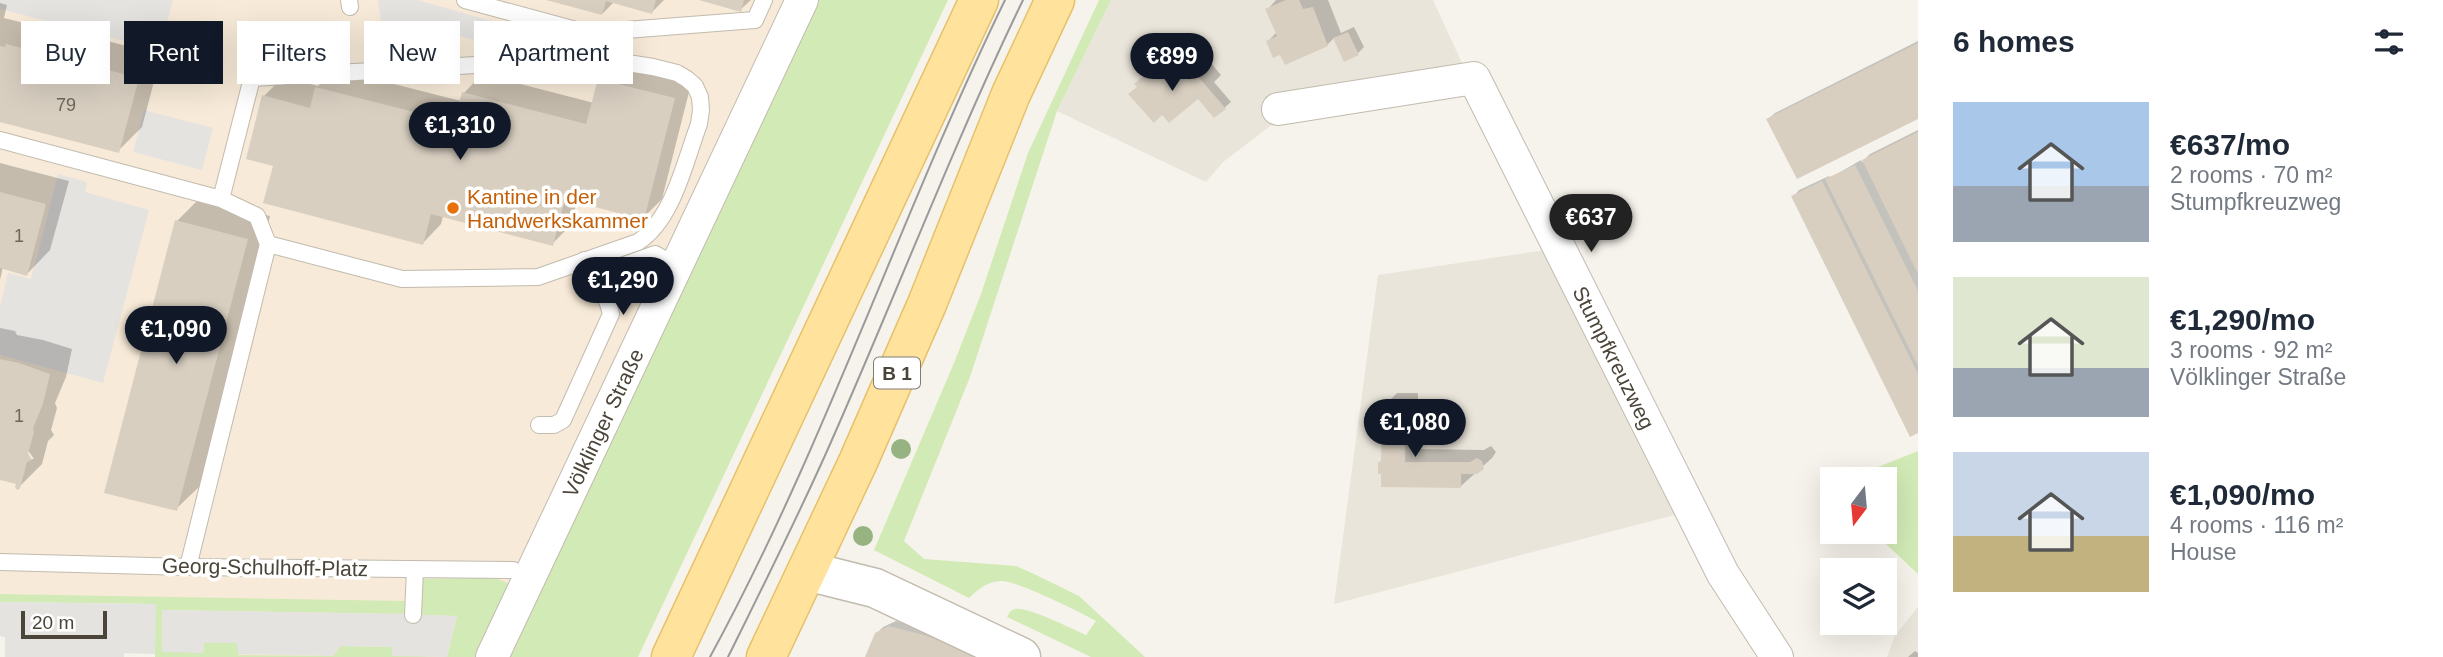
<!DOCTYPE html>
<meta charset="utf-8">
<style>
body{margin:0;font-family:Arial,sans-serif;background:#f6f6f7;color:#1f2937;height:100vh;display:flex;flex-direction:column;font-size:26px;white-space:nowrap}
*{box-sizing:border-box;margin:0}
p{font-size:23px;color:#747a83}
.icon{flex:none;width:38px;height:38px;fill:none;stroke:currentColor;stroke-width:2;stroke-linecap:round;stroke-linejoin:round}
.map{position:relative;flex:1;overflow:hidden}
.details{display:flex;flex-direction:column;background:#fff;width:525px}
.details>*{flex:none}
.banner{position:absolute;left:21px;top:21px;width:665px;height:63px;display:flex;gap:14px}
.needle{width:46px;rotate:196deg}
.controls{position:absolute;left:1820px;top:467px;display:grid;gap:14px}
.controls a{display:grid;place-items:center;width:77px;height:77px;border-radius:0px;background:#fff;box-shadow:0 7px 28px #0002;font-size:35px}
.scale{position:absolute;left:21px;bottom:18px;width:86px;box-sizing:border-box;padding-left:7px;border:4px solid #4b4439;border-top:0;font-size:19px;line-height:24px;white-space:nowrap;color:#4b4439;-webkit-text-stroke:5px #fff;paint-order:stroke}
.price{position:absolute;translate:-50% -60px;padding:0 16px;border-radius:24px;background:#111827;color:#fff;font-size:23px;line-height:46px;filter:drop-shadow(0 2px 4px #0008)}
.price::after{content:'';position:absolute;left:50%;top:42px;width:21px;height:16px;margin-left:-10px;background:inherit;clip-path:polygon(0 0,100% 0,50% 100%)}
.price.selected{background:#222;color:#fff}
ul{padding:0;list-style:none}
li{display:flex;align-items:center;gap:21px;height:175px;padding:0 35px}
li span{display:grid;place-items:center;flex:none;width:196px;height:140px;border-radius:0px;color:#555}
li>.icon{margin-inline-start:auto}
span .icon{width:84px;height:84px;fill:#fffc;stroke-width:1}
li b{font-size:30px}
h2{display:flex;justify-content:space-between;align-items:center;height:84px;padding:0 35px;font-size:30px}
.pill{padding:0 24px;border-radius:0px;background:#fff;box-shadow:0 7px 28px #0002;font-size:24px;line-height:63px}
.pill.selected{background:#111827;color:#fff}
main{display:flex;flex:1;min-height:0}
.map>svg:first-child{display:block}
</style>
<main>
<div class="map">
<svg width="1918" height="657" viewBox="0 0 1918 657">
<rect width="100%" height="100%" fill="#f6f3ec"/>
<path fill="#eae5da" d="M1111 0H1433L1472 85 1281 118 1223 162 1206 182 1057 111Z
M1552 249 1686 512 1334 604 1378 275Z
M1918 607V657H1887L1895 635Z"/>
<path fill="#f7ead8" d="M0 0H791L483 657H157L158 597 0 594Z"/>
<path fill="#d2eab5" d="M814 0H948L638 657H502Z
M1099 0H1111L1057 111 970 377 904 541 924 559 1016 566 1034 574 1079 596 1145 657H1091L1007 617C1010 612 1010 610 1015 609 1030 607 1071 629 1086 635L1096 621C1078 611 1021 583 1003 581 989 580 978 589 969 598L874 550 954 363 981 294 1028 153Z
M1918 451V574L1873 532H1885V480L1848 479Z
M478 578 498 579 509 584 476 657H155V604L0 602V594L405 601 404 614 163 610 203 653 204 643H238V655L333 656 341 646 392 647V655L447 657 457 616 419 615 421 579Z"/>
<path fill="#e5e3e0" d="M0 0H173L160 50 0 9Z
M378 0H417L506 25 500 47 445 32 440 50 385 54Z
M144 110 213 128 202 170 133 152Z
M58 174 87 182 85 192 149 210 103 383 0 355V306L8 273 31 279Z
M0 602 156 604 155 654 124 653V657H5V637L0 636Z
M162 610 404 614 457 616 447 657 392 656V647L341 646 333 656 238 654 237 643H204L203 653 162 652Z"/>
<path fill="#0003" fill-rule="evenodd" d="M550 0H664L652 12 614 2 602 14Z
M703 0H751L740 10Z
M1276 0H1328L1341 33 1354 27 1364 47 1358 53 1334 38 1327 45 1281 53 1268 41 1277 32 1267 10Z
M0 3 7 5 4 18 28 24 31 21 161 55 142 127 118 151 0 120Z
M1918 41V117L1768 119 1775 113Z
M1182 43 1203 68 1210 62 1221 75 1214 82 1231 102 1215 116 1198 97 1138 86 1150 71Z
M618 61 692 80 662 199 643 218 577 201 571 225 552 244 443 216 441 224 423 243 275 165 264 96 283 77 318 86 335 69 461 101 464 93 482 74 594 103 600 79Z
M1918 130V431L1793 197 1799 190 1829 176 1830 178 1861 160 1862 162 1870 154Z
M0 163 69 181 50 250 27 274 3 267 0 280Z
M200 198 270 216 200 486 176 509 177 221Z
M0 328 15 331 17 335 43 340 72 349 66 377 55 403 57 408 51 430 54 435 48 441 42 464 19 487 17 483 0 478ZM25 446 34 459H29Z
M1397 393H1418V449L1484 450 1491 446 1496 452 1492 458 1461 486 1379 463 1383 459 1384 406Z
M896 621 992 649 867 657 876 634 883 627Z
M1915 651 1918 653V657H1908Z"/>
<path fill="#d8cfc1" d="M546 0H656L652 14 606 1 602 15Z
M699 0H744L741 12Z
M1286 0H1299L1303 9 1313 7 1328 46 1285 65 1280 55 1273 58 1266 41 1277 36 1265 9Z
M1348 32 1359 55 1344 62 1333 38Z
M1918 43V119L1797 179 1766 119Z
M6 44 139 78 119 153 0 122V46L5 47Z
M1168 55 1189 80 1196 74 1226 109 1214 118 1198 99 1169 123 1162 115 1154 123 1128 94 1137 87 1134 84Z
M598 79 675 98 644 220 565 199 553 246 431 214 423 245 263 203 273 166 246 159 262 95 310 108 315 87 454 122 462 92 586 124Z
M1918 132V274L1862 160Z
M1855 165 1918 291V366L1825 179Z
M1822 181 1918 374V433L1910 437 1791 196Z
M0 192 46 204 27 276 0 268Z
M175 220 248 239 177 511 104 493Z
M0 359 19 363 50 374 43 404 33 428 34 432 28 454 32 460 27 462 20 488 18 490 15 488 16 484 0 480Z
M1382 406H1406L1405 462H1470L1477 458 1482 461 1484 469 1477 474H1461V488L1381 487V474H1378V462H1381Z
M889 626 946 641 990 657H865L875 633Z"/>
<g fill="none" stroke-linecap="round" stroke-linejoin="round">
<g stroke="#c2bbae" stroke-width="18">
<path id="service" d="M349 0 350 7
M465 0 587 33 755 20 764 0
M0 140 221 199 257 216 268 244 188 567
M221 199 252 78 596 58 653 67 677 73 687 79 695 86 700 97 701 110 699 124C685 161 673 220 638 242L538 277 402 279 268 244
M591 277 655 254 677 266
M539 425H554L563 420 611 314C607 293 592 279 584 260
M0 562 188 567 513 570 528 577
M413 615 415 569"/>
</g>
<g stroke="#c2bbae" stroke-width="34">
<g id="minor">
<path id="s1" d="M1278 109 1474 78 1723 574 1777 657"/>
<path id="s2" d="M492 657 802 0"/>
</g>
</g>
<g stroke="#c2bbae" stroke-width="41">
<path id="tertiary" d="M807 571 875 588 1021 657"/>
</g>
<g stroke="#e6c16a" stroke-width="41">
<path id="primary" d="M671 657 979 0
M766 657 858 462 927 304 1011 94 1055 0"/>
</g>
<use href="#service" stroke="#fff" stroke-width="16"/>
<use href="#minor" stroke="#fff" stroke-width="32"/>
<use href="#tertiary" stroke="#fff" stroke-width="38"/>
<use href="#primary" stroke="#ffe39c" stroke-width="38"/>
<path stroke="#9a9a9a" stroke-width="2" d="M710 657C825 446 900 216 1005 0
M728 657C763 586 799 515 831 442 896 295 953 145 1023 0"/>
</g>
<g fill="#97b381">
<circle cx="901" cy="449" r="10"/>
<circle cx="863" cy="536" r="10"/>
</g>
<circle fill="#e8710a" stroke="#fff" stroke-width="2.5" cx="453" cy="208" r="7"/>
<g text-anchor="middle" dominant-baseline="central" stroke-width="7" stroke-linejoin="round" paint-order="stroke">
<g font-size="18" fill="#6e675b">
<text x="66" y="105">79</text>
<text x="19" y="236">1</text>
<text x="19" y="416">1</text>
</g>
<rect fill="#fff" stroke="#817c74" stroke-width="2" x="874" y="357.5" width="46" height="31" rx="5"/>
<g font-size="19" font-weight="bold" fill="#4b4439">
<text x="897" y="373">B 1</text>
</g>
<g font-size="21" fill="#c56008" stroke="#fff" text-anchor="start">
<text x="467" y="196">Kantine in der<tspan x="467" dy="24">Handwerkskammer</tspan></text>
</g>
<g font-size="21" fill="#4b4439" stroke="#fff">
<text stroke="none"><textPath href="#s1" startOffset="511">Stumpfkreuzweg</textPath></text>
<text stroke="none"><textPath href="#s2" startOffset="259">Völklinger Straße</textPath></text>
<text transform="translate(265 567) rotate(1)">Georg-Schulhoff-Platz</text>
</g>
</g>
</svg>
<div class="controls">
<a><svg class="needle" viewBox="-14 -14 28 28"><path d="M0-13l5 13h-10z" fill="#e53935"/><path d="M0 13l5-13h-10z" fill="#747a83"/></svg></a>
<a><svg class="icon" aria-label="layers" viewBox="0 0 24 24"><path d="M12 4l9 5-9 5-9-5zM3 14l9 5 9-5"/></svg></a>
</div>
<div class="scale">20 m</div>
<b class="price" style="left:1172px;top:93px">€899</b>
<b class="price" style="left:460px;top:162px">€1,310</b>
<b class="price selected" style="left:1591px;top:254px">€637</b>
<b class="price" style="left:623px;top:317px">€1,290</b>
<b class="price" style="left:176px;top:366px">€1,090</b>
<b class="price" style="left:1415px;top:459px">€1,080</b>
<div class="banner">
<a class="pill">Buy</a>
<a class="pill selected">Rent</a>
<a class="pill">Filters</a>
<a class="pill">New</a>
<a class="pill">Apartment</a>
</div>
</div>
<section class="details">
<h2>6 homes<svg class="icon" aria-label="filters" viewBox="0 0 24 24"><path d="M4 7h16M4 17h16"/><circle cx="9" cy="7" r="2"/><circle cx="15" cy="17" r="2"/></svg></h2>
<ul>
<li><span style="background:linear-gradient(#a9c7e8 60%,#9aa5b1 0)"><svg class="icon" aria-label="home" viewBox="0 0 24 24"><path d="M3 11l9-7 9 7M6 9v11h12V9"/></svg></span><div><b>€637/mo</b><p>2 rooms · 70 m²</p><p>Stumpfkreuzweg</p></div></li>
<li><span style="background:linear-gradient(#dfe7d0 65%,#9aa5b1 0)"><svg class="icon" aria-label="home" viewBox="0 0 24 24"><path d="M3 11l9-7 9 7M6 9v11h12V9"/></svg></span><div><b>€1,290/mo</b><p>3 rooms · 92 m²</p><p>Völklinger Straße</p></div></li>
<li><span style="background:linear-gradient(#c9d6e8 60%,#c2b280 0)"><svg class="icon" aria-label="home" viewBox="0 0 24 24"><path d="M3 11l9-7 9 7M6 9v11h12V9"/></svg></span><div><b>€1,090/mo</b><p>4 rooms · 116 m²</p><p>House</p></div></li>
</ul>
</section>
</main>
